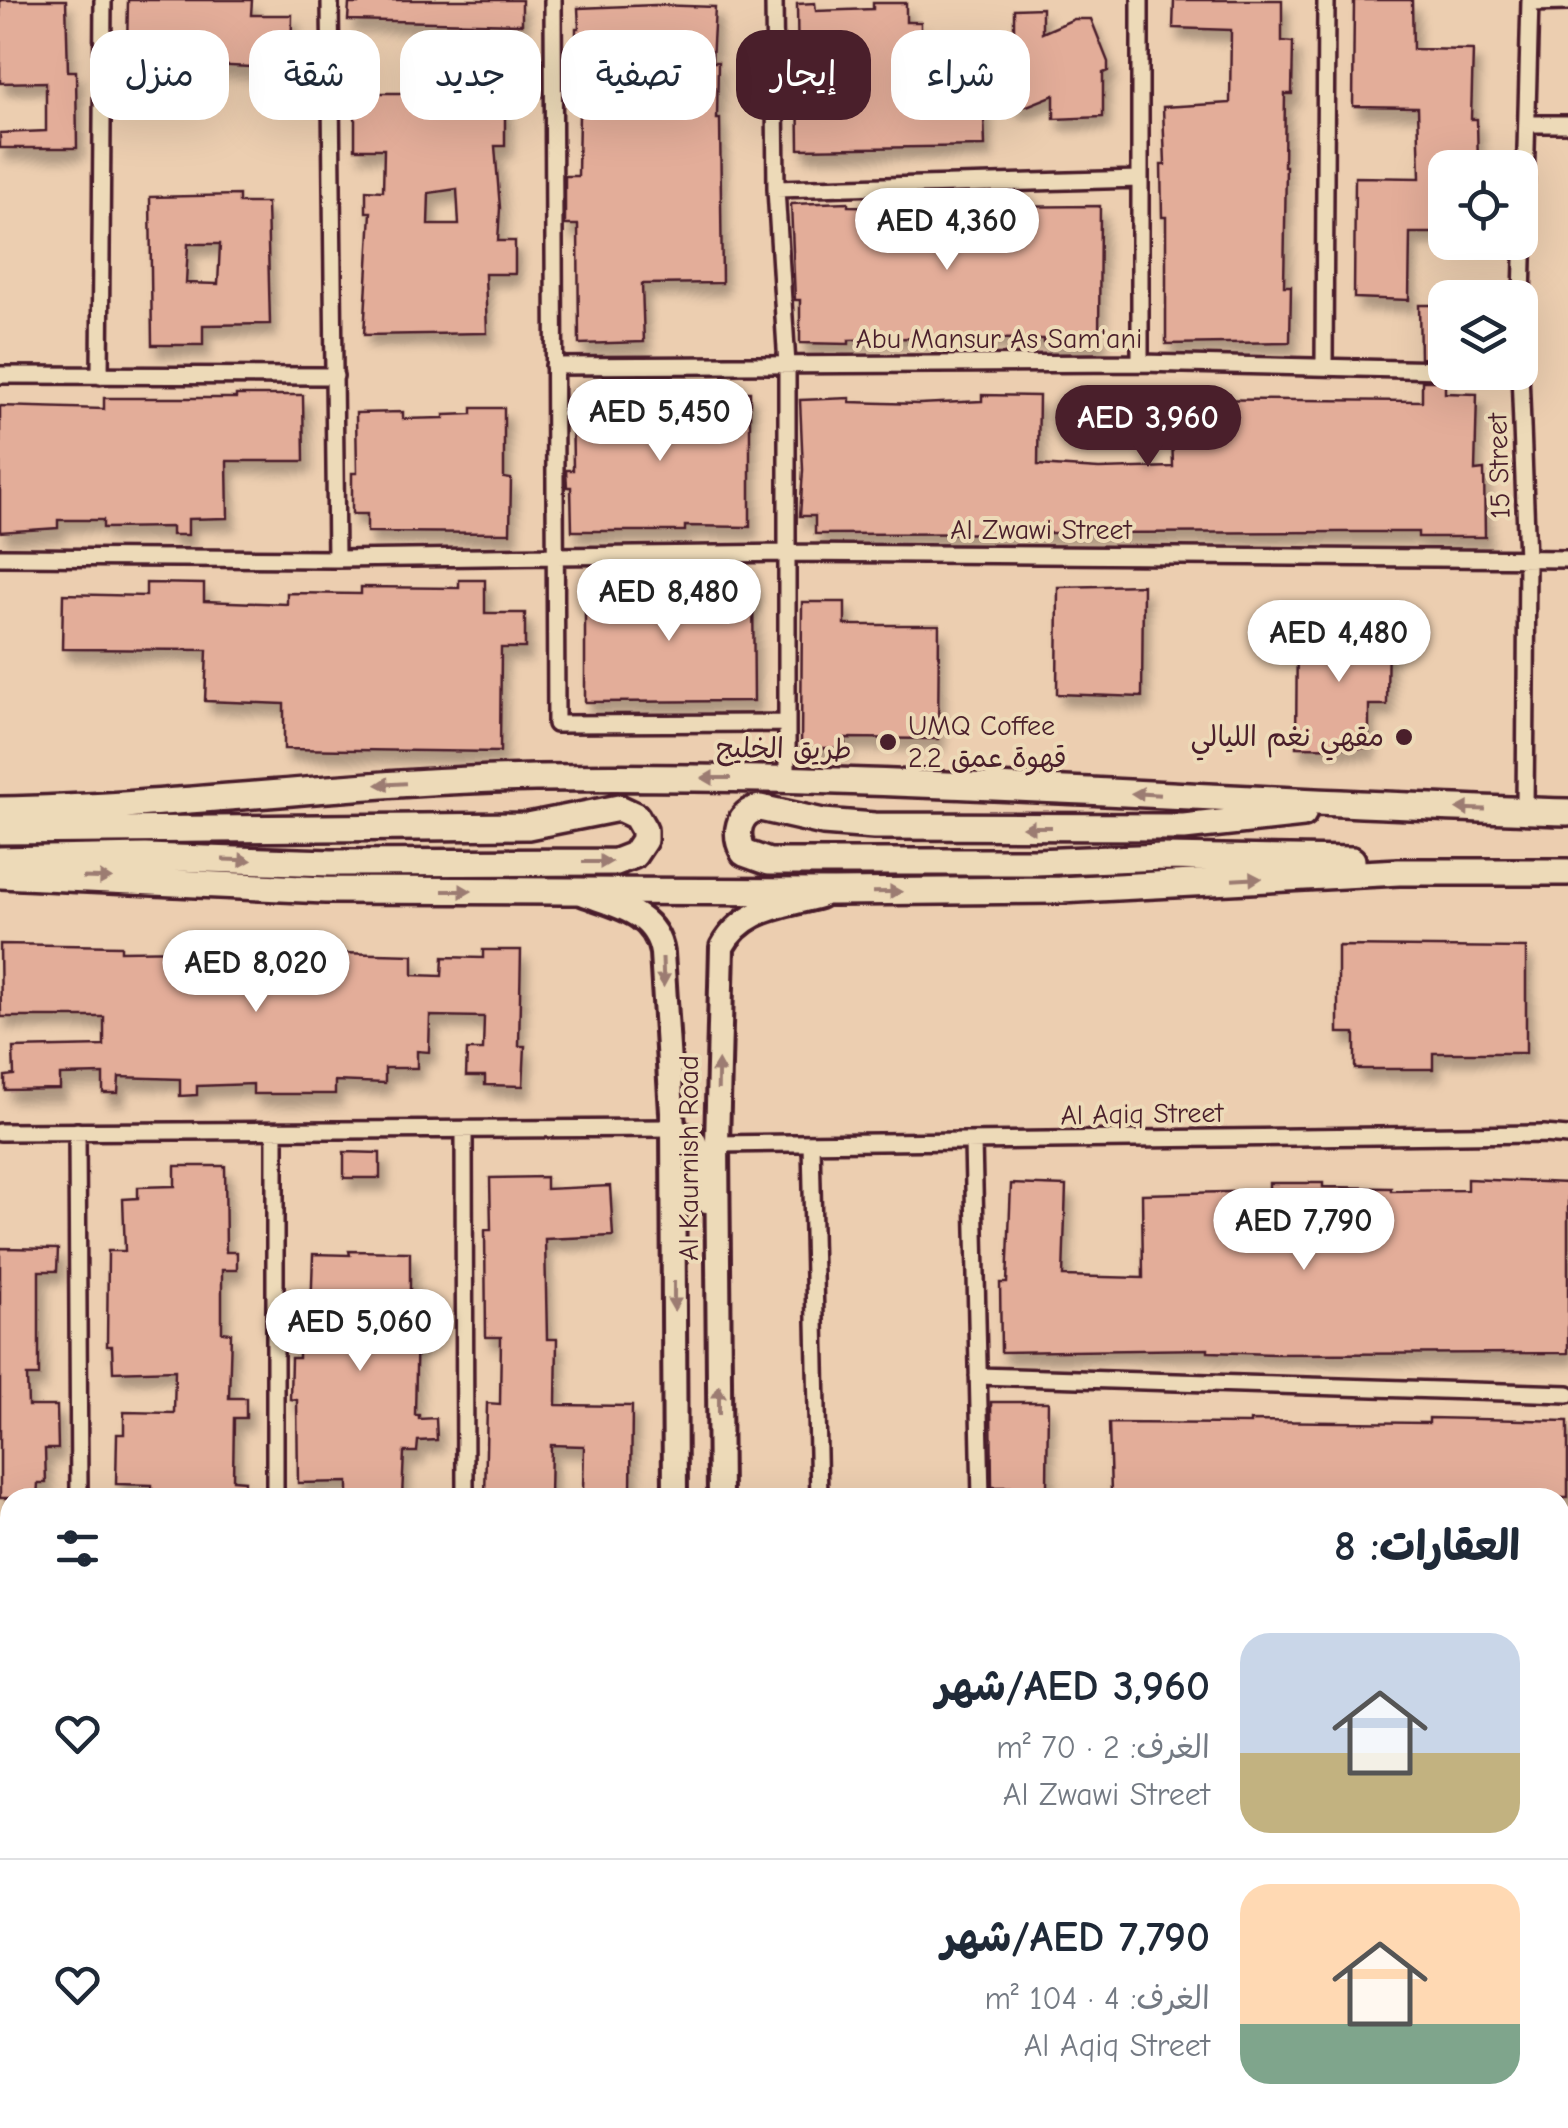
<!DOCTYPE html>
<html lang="ar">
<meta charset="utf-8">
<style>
body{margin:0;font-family:"Comic Neue","Playpen Sans Arabic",sans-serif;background:#f2f2f3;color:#1f2937;direction:rtl;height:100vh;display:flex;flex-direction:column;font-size:38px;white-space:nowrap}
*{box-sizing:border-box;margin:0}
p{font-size:32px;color:#747a83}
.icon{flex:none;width:55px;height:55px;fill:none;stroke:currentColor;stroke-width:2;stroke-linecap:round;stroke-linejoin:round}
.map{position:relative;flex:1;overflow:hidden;direction:ltr}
.side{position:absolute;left:0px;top:1488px;width:1570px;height:642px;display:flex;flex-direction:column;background:#fff;border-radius:30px 30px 0 0;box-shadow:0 10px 40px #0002;direction:rtl}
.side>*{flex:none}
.hud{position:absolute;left:30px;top:30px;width:1000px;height:90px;direction:rtl;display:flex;gap:20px}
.fabs{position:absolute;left:1428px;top:150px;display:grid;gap:20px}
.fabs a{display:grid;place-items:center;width:110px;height:110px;border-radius:20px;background:#fff;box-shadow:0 10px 40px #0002;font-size:50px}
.price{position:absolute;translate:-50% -85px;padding:0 22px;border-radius:35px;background:#fff;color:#222;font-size:32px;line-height:65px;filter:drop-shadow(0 2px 5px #0008)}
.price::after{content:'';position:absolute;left:50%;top:60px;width:30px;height:22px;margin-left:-15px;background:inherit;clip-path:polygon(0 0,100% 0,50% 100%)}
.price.selected{background:#4a1f2b;color:#fff}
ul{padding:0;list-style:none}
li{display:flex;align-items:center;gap:30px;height:250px;padding:0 50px}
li+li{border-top:2px solid #e0e1e3}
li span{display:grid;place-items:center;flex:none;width:280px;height:200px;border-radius:30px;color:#555}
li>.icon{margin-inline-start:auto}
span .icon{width:120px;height:120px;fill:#fffc;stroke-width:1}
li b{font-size:42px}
h2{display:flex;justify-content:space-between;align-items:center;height:120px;padding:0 50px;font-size:42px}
.tag{padding:0 35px;border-radius:30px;background:#fff;box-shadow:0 10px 40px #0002;font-size:35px;line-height:90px}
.tag.selected{background:#4a1f2b;color:#fff}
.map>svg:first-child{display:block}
</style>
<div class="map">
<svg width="1568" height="2128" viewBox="0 0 1568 2128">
<defs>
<filter id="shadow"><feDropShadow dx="6" dy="11" stdDeviation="5" flood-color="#0004"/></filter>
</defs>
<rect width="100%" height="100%" fill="#ecceb0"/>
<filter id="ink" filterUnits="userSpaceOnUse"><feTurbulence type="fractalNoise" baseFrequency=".01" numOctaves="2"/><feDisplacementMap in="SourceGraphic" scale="20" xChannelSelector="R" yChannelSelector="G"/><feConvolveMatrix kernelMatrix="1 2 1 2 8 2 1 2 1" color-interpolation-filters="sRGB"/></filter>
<g filter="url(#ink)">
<path fill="#e3ad99" stroke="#4a1f2b" stroke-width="2.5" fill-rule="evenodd" filter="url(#shadow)" d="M0 0H66L68 71H76L77 148H0V133L46 131V82L0 83Z
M128 0H252L251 15H292L291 69 210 65V74L122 75 123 49H127Z
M358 0H522V24L348 20 349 4H358Z
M1174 0H1282V41L1293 42 1292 94H1285L1284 166H1286L1284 286H1291L1290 342 1166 344V217H1162L1161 165H1165L1163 107 1230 103 1231 30 1173 28Z
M1354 0H1412L1413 49 1473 50 1471 119H1477L1478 168H1445V233H1410L1409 300 1354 298 1355 177 1420 178 1418 107 1353 106Z
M815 3 816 11 873 9V3H906V22H921V85L983 82 985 146 799 149 797 4Z
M656 5 715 7 712 62H718L717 119H720L722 283 642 284 644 342 579 344 578 225H565V176H578L580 49H576V28H579L578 8Z
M1042 8V33L1074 19H1091L1108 62V71L1103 73V117L1054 119V95L1027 106H1013L1002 81H1008V49L1014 47V9Z
M355 93H429V97L505 98V146H495L500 208 498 241H515V274H485L487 333 364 335 371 212H366V190L383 191 384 149H355ZM457 189 459 225H428L429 193Z
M239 195V203H267L270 324 203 325V345H152L150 197ZM188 244H220L218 284 186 283Z
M848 202V206L911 207V212L984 214V207L1100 206 1099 344H1044V339L908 338 849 340V344L800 343V300H795L791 204Z
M1419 305H1445V359L1420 358Z
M1422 381H1445V393L1477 394 1475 471 1484 470 1485 537H1418V532H1342L815 534V516H800L803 470 800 400 850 398V402L919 404 982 401V395L1039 396 1038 465 1099 469 1173 467 1171 399 1422 401Z
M621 391V408H697V392H750V527L685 526V531H572L571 487H567L566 470H573L572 392Z
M236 395H303L304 461H227L228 518 188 519V535H172V527L103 528V520H58V528L0 532V406L104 409V398H236Z
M472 408H504V478L511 479 510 533 367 532V514H352V473H357L356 413 403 412V419L444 418V415L472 414Z
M459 580H485V613H525V648H501L500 752 284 749V704L205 701 207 650 62 649 63 594 146 596V583L204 584V601L287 604V593L361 594V587L459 588Z
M753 585 754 701 585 702V586Z
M1143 585 1142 697 1057 694 1058 587Z
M802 602H845V625H939L938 739 845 738V748H801Z
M1297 628 1388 629 1387 705H1369V748L1296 747Z
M0 944 121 946V951L340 948V953L413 955V975L442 976 443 957 483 958V950H521L519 1046H525L523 1086 485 1085V1076H466L467 1050H483L484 1017 430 1016 429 1052 417 1051V1068H385V1083L335 1081V1094H253V1084L197 1086V1095L180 1096V1079L119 1077 118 1093H103V1074L60 1075V1089L5 1090V1076L14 1075 13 1048 104 1046V1017H1Z
M1338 946 1526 948V1053H1433V1069H1355V1033H1338Z
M344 1152 380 1153V1178H344Z
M175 1166H225L226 1252H237V1270H222V1332L231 1333 229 1398H246V1418H234L233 1480 245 1481 244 1498H152V1485L116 1484 117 1434H124V1412L174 1413 175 1370 113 1372 112 1346H107L108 1251H125L123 1199 138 1198V1187L175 1186Z
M546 1177V1189L610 1186 613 1236 545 1239 547 1339H557L556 1405 632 1406 631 1492 583 1491 584 1446 551 1445 550 1498H485L487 1403 500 1404 501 1337H486L485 1230H491L490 1178Z
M1467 1179 1568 1183V1353L1275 1354 1208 1352V1349L1001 1352 1000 1283H1007L1011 1184 1066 1186 1063 1276 1143 1278 1142 1194 1269 1191V1183H1323V1187L1391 1188V1191L1467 1190Z
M0 1248 58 1249 57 1271H39V1376H27L28 1406H57L58 1449H45L46 1483H38L37 1498H0Z
M349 1251 410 1252V1299L432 1298 433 1323 417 1324 415 1415H419V1419L436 1418 437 1440 418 1441 417 1452H404L402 1498H348V1482L298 1483 297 1400 290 1399 291 1358H299V1343L310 1344 313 1254 350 1255Z
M991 1402H1048L1047 1487H992Z
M1429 1418 1568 1421V1498L1111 1494 1109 1423 1250 1424V1421L1429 1423Z"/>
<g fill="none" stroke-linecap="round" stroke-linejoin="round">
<g stroke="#4a1f2b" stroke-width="22">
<path id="street" d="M330 0 336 559
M553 0 556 724 786 723
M774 0 776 189 787 365V779
M1530 3 1568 2
M1527 124H1568
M776 189 1140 179
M1140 363V0
M554 366 1140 363 1445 370
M1324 366 1326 0
M0 375 335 376
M100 376 103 0
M0 557 336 559 786 553 1568 559
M1525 810 1527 559 1520 372 1530 0
M464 1130 465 1498
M77 1131 79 1498
M0 1132 673 1128
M973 1142 981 1498
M811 1143 819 1498
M717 1144 1544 1134 1568 1136
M978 1376 1568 1394
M275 1498V1131
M1560 1618H1568
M0 1701H10
M1560 1844H1568
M0 1992H10
M1560 2071H1568
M834 2120V2128
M996 2120V2128"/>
</g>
<g stroke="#4a1f2b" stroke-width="30">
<path id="secondary" d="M584 894C617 906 656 913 662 953L673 1128 675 1498
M673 1128 695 1142 707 1201
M720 1498 717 1144 722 947C743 908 781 907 820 896
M674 2128 675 2120
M722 2128V2120"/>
</g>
<g stroke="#4a1f2b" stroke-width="32">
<path id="primary" d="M0 810C179 807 356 781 535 778 880 773 1224 802 1568 812
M1303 814 1184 827 874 826 823 822 760 808C737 812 734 835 744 853L769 862H1035L1163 857 1352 860
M0 831 528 826 619 808 636 816 644 830V840L634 855 616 862 331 863 145 857 0 860
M0 875 325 890 833 892 1060 890 1399 872H1568"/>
</g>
<use href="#street" stroke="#eddab8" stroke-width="15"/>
<use href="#secondary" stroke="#eddab8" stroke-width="22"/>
<use href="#primary" stroke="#eddab8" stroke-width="25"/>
</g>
<defs><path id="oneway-solid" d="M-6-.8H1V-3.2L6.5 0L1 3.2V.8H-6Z" transform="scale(2.5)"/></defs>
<g fill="#9c7c72">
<use href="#oneway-solid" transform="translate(716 778) rotate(-180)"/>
<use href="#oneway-solid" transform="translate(391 784) rotate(177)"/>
<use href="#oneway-solid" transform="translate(1146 794) rotate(-177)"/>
<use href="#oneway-solid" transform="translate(1471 809) rotate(-178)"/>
<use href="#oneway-solid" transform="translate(1037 827) rotate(-180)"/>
<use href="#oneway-solid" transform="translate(237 860) rotate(2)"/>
<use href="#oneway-solid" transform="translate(597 862)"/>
<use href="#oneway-solid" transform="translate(97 878) rotate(2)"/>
<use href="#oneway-solid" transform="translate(1247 879) rotate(-3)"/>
<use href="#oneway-solid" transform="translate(457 891)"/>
<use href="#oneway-solid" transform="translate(887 892) rotate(-1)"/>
<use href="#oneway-solid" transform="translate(663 972) rotate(88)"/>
<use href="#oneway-solid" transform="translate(718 1075) rotate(-89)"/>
<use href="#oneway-solid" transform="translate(674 1296) rotate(90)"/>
<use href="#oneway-solid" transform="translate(719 1400) rotate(-90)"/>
</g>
</g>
<g fill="#4a1f2b" stroke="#eddab8" stroke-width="4">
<circle cx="1404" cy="737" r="10"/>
<circle cx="888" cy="742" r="10"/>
</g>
<g text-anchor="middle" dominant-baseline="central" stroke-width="8" stroke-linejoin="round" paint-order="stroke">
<g font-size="28" fill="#4a1f2b" stroke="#eddab8">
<text x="999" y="339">Abu Mansur As Sam'ani</text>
<text transform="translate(1499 466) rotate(-92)">15 Street</text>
<text x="1041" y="530">Al Zwawi Street</text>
<text transform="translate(784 749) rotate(1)">طريق الخليج</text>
<text transform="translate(1142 1114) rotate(-1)">Al Aqiq Street</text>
<text transform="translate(689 1158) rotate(-90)">Al Kaurnish Road</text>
</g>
<g font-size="28" fill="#4a1f2b" stroke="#eddab8" text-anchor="start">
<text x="908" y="726">UMQ Coffee<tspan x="908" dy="32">2.2 قهوة عمق</tspan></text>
<text x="1384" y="737" text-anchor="end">مقهي نغم الليالي</text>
</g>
</g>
</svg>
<div class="fabs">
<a><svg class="icon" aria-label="locate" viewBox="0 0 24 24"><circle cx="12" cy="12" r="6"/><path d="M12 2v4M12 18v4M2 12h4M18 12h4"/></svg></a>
<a><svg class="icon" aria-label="layers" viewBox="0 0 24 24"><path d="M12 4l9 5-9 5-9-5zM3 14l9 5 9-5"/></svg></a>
</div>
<b class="price" style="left:947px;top:273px">AED 4,360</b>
<b class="price" style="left:660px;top:464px">AED 5,450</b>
<b class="price selected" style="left:1148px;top:470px">AED 3,960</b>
<b class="price" style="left:669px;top:644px">AED 8,480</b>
<b class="price" style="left:1339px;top:685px">AED 4,480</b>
<b class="price" style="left:256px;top:1015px">AED 8,020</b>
<b class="price" style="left:1304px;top:1273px">AED 7,790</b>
<b class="price" style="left:360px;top:1374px">AED 5,060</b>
<div class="hud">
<a class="tag">شراء</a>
<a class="tag selected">إيجار</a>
<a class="tag">تصفية</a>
<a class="tag">جديد</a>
<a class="tag">شقة</a>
<a class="tag">منزل</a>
</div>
<section class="side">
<h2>العقارات: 8<svg class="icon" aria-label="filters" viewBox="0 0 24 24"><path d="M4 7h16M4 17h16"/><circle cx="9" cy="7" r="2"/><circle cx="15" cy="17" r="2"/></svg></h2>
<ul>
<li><span style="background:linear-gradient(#c9d6e8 60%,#c2b280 0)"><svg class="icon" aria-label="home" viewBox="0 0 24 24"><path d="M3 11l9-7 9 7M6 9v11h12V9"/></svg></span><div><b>AED 3,960/شهر</b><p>الغرف: 2 · 70 m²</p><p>Al Zwawi Street</p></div><svg class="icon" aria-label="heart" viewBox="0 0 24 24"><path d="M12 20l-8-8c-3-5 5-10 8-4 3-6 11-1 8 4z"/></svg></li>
<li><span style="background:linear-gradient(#ffd9b3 70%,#7fa58c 0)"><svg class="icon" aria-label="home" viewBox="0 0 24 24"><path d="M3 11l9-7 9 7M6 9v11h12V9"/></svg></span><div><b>AED 7,790/شهر</b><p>الغرف: 4 · 104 m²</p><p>Al Aqiq Street</p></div><svg class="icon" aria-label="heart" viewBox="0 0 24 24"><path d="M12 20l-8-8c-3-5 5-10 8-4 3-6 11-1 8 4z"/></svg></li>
</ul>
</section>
</div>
